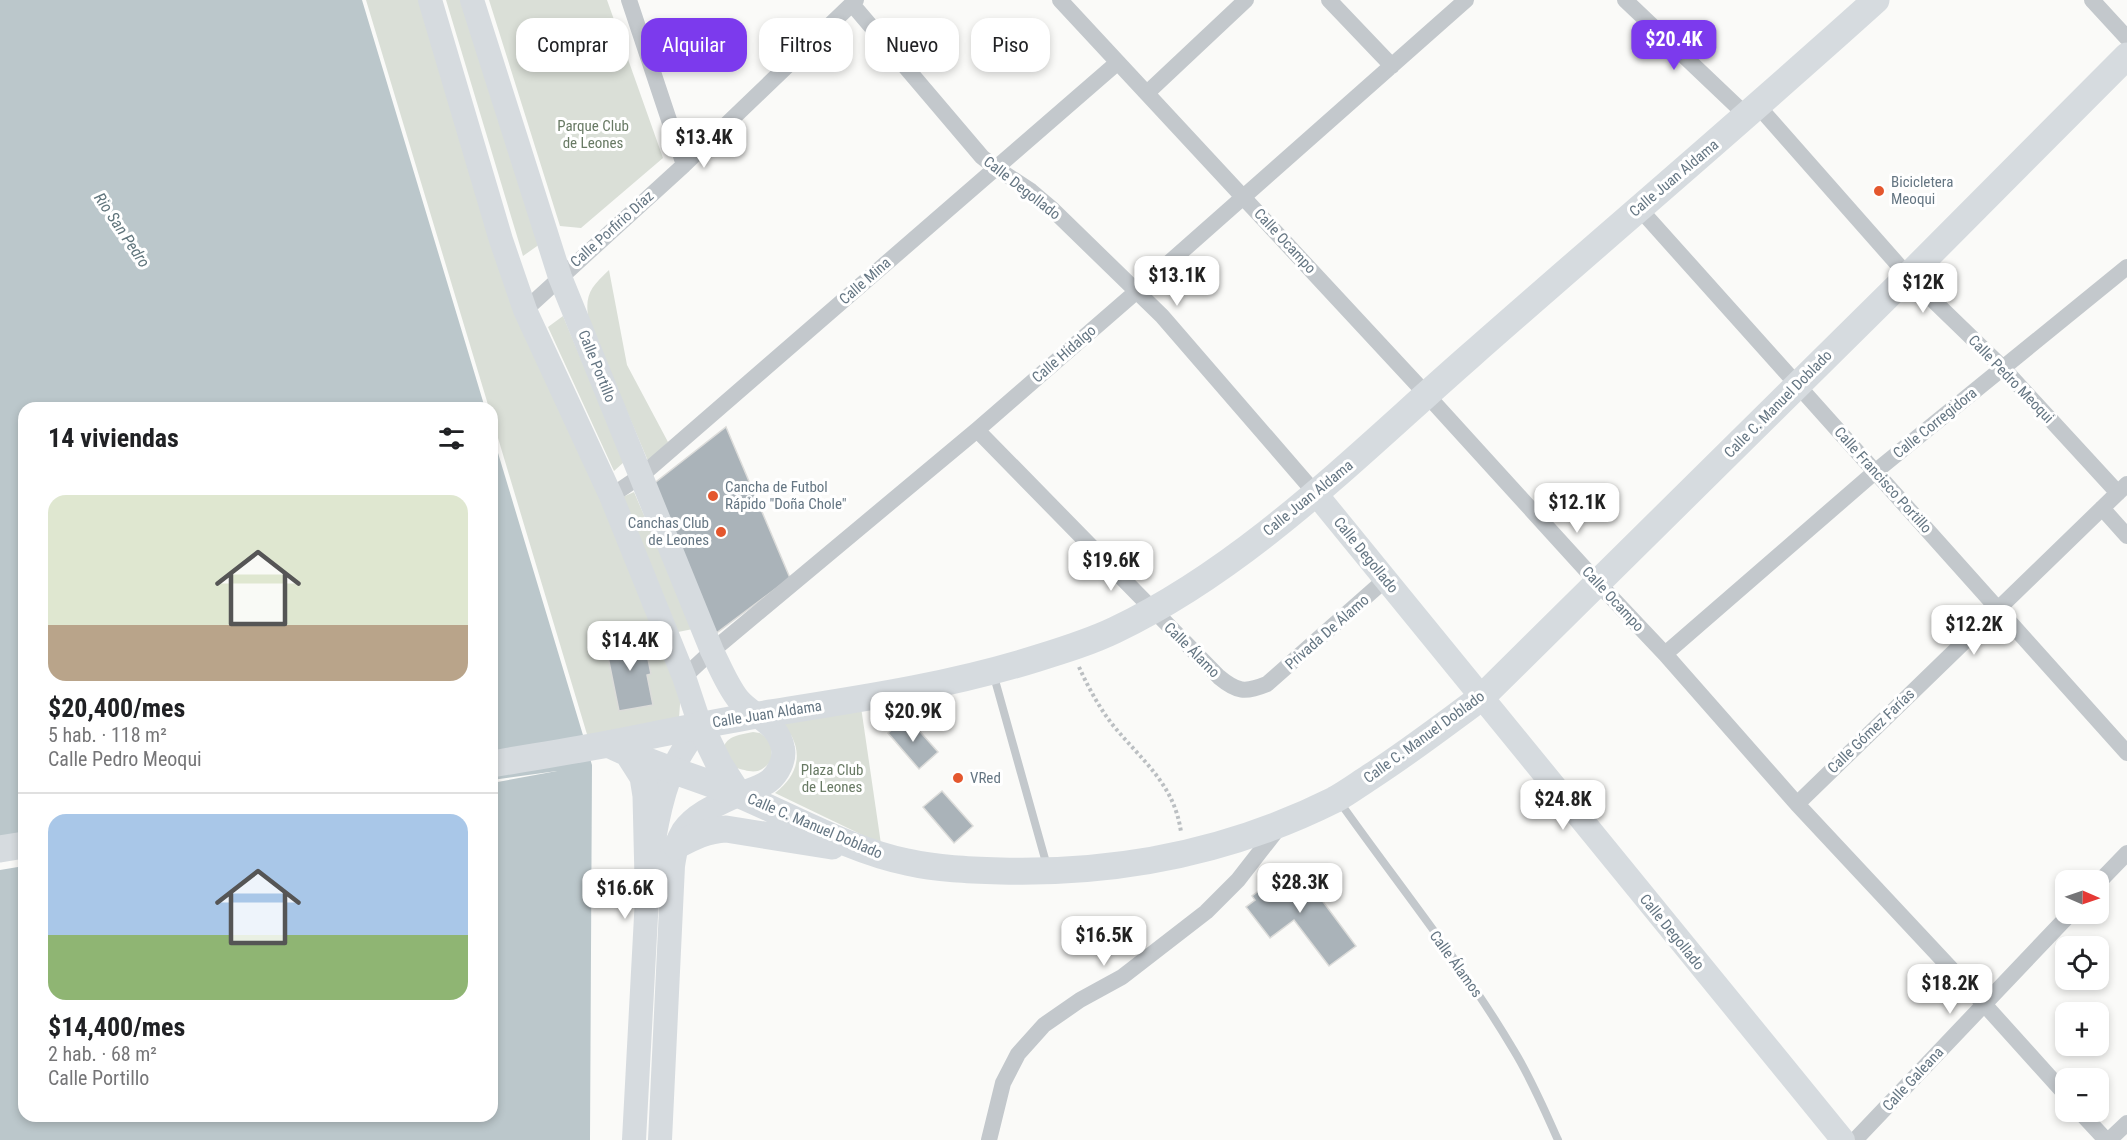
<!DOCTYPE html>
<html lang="es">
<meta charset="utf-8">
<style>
body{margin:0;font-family:"Roboto Condensed",sans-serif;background:#f6f6f6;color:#202124;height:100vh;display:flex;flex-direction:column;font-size:22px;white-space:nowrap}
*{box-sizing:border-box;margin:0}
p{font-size:20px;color:#757577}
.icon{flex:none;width:33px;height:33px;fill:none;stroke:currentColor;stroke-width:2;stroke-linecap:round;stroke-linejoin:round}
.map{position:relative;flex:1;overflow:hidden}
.sheet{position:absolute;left:18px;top:402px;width:480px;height:720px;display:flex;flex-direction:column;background:#fff;border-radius:18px;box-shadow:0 3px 9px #0003}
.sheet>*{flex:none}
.top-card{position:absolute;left:516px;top:18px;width:570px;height:54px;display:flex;gap:12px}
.needle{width:39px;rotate:92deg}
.buttons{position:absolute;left:2055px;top:870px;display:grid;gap:12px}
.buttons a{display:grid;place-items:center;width:54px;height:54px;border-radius:12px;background:#fff;box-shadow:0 3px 9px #0003;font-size:30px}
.price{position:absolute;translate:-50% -51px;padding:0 14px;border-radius:12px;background:#fff;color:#222;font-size:20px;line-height:39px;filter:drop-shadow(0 2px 3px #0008)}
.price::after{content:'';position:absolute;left:50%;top:36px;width:18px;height:14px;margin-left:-9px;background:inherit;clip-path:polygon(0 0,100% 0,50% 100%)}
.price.current{background:#7c3aed;color:#fff}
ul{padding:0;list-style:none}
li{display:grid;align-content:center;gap:12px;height:318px;padding:0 30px}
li+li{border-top:2px solid #e0e0e0}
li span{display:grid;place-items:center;height:186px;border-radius:18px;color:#555}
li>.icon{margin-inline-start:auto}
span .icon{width:108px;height:108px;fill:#fffc;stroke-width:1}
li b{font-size:26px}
h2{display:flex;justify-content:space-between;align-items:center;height:72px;padding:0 30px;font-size:26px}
.chip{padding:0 21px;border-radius:18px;background:#fff;box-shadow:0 3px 9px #0003;font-size:21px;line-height:54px}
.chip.current{background:#7c3aed;color:#fff}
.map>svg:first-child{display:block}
</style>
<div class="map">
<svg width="2127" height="1140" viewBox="0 0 2127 1140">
<rect width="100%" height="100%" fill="#fafaf8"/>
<path fill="#dadfd7" d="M366 0H425L528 326 681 691 679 718 589 741 492 418V408H489Z
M446 0H462L540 244 523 256Z
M489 0H607L663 158 581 228 560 226Z
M609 270 627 365 668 442 648 461 589 322C584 295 590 288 609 270Z
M563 316 624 462 614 471 548 327Z
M634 492 693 629 678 632 623 497Z
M861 707 881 844 775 793C803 772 804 743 778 719Z
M753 732 760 733 771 741 772 760C758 776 752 772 733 767L723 749C727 735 740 735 753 732Z"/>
<path fill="#bbc7cb" d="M0 0H362L485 408H24V851L0 855Z
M492 433 592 765 590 1140H0V870L24 866V1116H492V783L557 771 492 780Z"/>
<path fill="#aab3b9" stroke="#dcdcda" stroke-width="1.5" d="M726 427 790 578 715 634 652 485Z
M643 634 651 674 647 675 653 705 619 711 605 642Z
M907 717 938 752 919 769 888 733Z
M942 791 973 826 954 843 923 807Z
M1295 864 1356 946 1329 966 1294 920 1270 938 1246 907 1255 900 1252 896Z"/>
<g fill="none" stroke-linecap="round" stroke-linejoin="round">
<path stroke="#bbbfc2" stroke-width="4" stroke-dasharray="3 3" stroke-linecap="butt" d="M1079 667C1088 687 1099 707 1112 724 1141 760 1174 783 1181 832"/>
<path stroke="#c3c8cc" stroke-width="8" d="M993 673 1047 866
M1339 801C1397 883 1462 963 1513 1049 1531 1078 1544 1109 1558 1140"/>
<path stroke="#c3c8cc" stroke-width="16" d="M629 0 684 165
M1060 0 1426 394 1597 582 1665 654 1797 804 1984 1004 2066 1095
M1329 0 1392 66
M1625 0 1747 116
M2092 0 2127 38
M852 4 982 157 996 168 1031 191 1051 208 1162 316 1316 494
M1147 93 1246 0
M1758 106 1908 276 2003 368 2118 493
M1638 207 2127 753
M525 310 684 165 856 0
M977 430 1219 677C1237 692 1245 693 1267 684L1386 579
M611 496 642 475 1117 63
M2102 508 2127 536
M1665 654 1876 471 2127 267
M684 677 712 651 977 430 1137 291 1466 0
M1797 804 2127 484
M2098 883 2127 853
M2080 1112 2106 1140
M989 1140 1003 1083 1018 1054 1044 1025 1080 1000 1122 977 1206 912 1238 880 1280 826
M1855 1140 2070 914
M2109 1140 2127 1123"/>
<path stroke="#d6dbdf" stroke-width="24" d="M430 0 501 240 525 310 611 496 684 677 700 725C690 739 680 753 673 769 659 801 653 844 648 879L634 1140
M472 0 560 277 712 651C720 667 727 685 738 699 753 717 779 723 783 749 785 760 778 774 769 781 761 787 750 790 740 794 721 803 695 813 683 831 676 842 675 854 673 866L660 1140
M1316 494 1843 1140"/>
<path stroke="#d6dbdf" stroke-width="27" d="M700 725 719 764 739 795
M608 744C650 765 697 777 740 795 792 817 852 851 907 862 938 869 969 870 1001 871 1117 874 1230 852 1334 800 1347 793 1359 784 1370 777 1409 752 1445 724 1482 697L1908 276 2127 56
M629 755 643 777 646 796 648 879
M492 764C532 757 573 751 613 743 661 734 709 723 758 715 852 700 946 687 1038 658 1064 650 1090 642 1115 630 1249 566 1359 453 1470 356 1605 237 1742 121 1876 0
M676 846C693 837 706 830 726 829L832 846
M0 849 24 845"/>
</g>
<g fill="#e4572e" stroke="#fff" stroke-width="2">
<circle cx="1879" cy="191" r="6"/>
<circle cx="713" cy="496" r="6"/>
<circle cx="721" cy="532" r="6"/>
<circle cx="958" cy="778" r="6"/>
</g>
<g text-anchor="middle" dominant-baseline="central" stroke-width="6" stroke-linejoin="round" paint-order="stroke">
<g font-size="15" fill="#687a64" stroke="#fff">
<text x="593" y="126">Parque Club<tspan x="593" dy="17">de Leones</tspan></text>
<text x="832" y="770">Plaza Club<tspan x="832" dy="17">de Leones</tspan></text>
</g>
<g font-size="15" fill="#657683" stroke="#fff">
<text transform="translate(1674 178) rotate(-40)">Calle Juan Aldama</text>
<text transform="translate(1022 188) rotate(38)">Calle Degollado</text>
<text transform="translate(612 229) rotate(-42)">Calle Porfirio Díaz</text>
<text transform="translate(1285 241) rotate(47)">Calle Ocampo</text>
<text transform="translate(865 281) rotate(-41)">Calle Mina</text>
<text transform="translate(1064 354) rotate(-41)">Calle Hidalgo</text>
<text transform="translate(597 366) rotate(68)">Calle Portillo</text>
<text transform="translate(2011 379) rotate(46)">Calle Pedro Meoqui</text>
<text transform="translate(1778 404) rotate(-45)">Calle C. Manuel Doblado</text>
<text transform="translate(1935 423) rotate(-39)">Calle Corregidora</text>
<text transform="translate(1883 480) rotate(48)">Calle Francisco Portillo</text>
<text transform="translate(1308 498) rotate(-39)">Calle Juan Aldama</text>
<text transform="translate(1366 555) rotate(51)">Calle Degollado</text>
<text transform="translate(1613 599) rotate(47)">Calle Ocampo</text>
<text transform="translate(1327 632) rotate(-41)">Privada De Álamo</text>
<text transform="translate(1192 650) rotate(45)">Calle Álamo</text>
<text transform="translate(767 714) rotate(-9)">Calle Juan Aldama</text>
<text transform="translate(1871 731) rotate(-44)">Calle Gómez Farías</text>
<text transform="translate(1424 737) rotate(-36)">Calle C. Manuel Doblado</text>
<text transform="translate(815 826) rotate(23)">Calle C. Manuel Doblado</text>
<text transform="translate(1672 932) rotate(51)">Calle Degollado</text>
<text transform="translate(1456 964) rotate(54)">Calle Álamos</text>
<text transform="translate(1913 1079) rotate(-47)">Calle Galeana</text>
</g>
<g font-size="15" fill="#657683" stroke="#fff" text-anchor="start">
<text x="1891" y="182">Bicicletera<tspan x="1891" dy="17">Meoqui</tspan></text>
<text x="725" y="487">Cancha de Futbol<tspan x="725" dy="17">Rápido "Doña Chole"</tspan></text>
<text x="709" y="523" text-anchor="end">Canchas Club<tspan x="709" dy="17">de Leones</tspan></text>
<text x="970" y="778">VRed</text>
</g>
<g font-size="16" font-style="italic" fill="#60757c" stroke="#fff">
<text transform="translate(122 230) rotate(56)">Rio San Pedro</text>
</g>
</g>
</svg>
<div class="buttons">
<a><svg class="needle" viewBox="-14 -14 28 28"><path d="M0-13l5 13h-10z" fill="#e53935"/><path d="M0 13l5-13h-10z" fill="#757577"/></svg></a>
<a><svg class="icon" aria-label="locate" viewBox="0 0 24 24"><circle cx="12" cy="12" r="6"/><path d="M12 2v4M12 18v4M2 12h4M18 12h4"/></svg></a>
<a>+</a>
<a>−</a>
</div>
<b class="price current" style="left:1674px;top:71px">$20.4K</b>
<b class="price" style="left:704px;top:169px">$13.4K</b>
<b class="price" style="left:1177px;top:307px">$13.1K</b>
<b class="price" style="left:1923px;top:314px">$12K</b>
<b class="price" style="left:1577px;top:534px">$12.1K</b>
<b class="price" style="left:1111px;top:592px">$19.6K</b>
<b class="price" style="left:1974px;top:656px">$12.2K</b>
<b class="price" style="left:630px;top:672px">$14.4K</b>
<b class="price" style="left:913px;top:743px">$20.9K</b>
<b class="price" style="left:1563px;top:831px">$24.8K</b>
<b class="price" style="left:1300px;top:914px">$28.3K</b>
<b class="price" style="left:625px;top:920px">$16.6K</b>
<b class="price" style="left:1104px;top:967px">$16.5K</b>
<b class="price" style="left:1950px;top:1015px">$18.2K</b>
<div class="top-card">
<a class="chip">Comprar</a>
<a class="chip current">Alquilar</a>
<a class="chip">Filtros</a>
<a class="chip">Nuevo</a>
<a class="chip">Piso</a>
</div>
<section class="sheet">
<h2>14 viviendas<svg class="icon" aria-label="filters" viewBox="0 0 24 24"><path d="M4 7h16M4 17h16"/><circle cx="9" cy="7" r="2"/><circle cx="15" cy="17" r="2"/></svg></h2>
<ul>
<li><span style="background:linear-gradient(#dfe7d0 70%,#b9a48a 0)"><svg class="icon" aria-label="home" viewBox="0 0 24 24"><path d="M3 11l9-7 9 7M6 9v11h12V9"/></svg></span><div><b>$20,400/mes</b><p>5 hab. · 118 m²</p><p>Calle Pedro Meoqui</p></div></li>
<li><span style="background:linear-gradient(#a9c7e8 65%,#8fb573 0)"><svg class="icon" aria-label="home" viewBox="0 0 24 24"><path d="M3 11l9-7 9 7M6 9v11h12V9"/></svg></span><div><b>$14,400/mes</b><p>2 hab. · 68 m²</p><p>Calle Portillo</p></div></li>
</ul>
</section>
</div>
